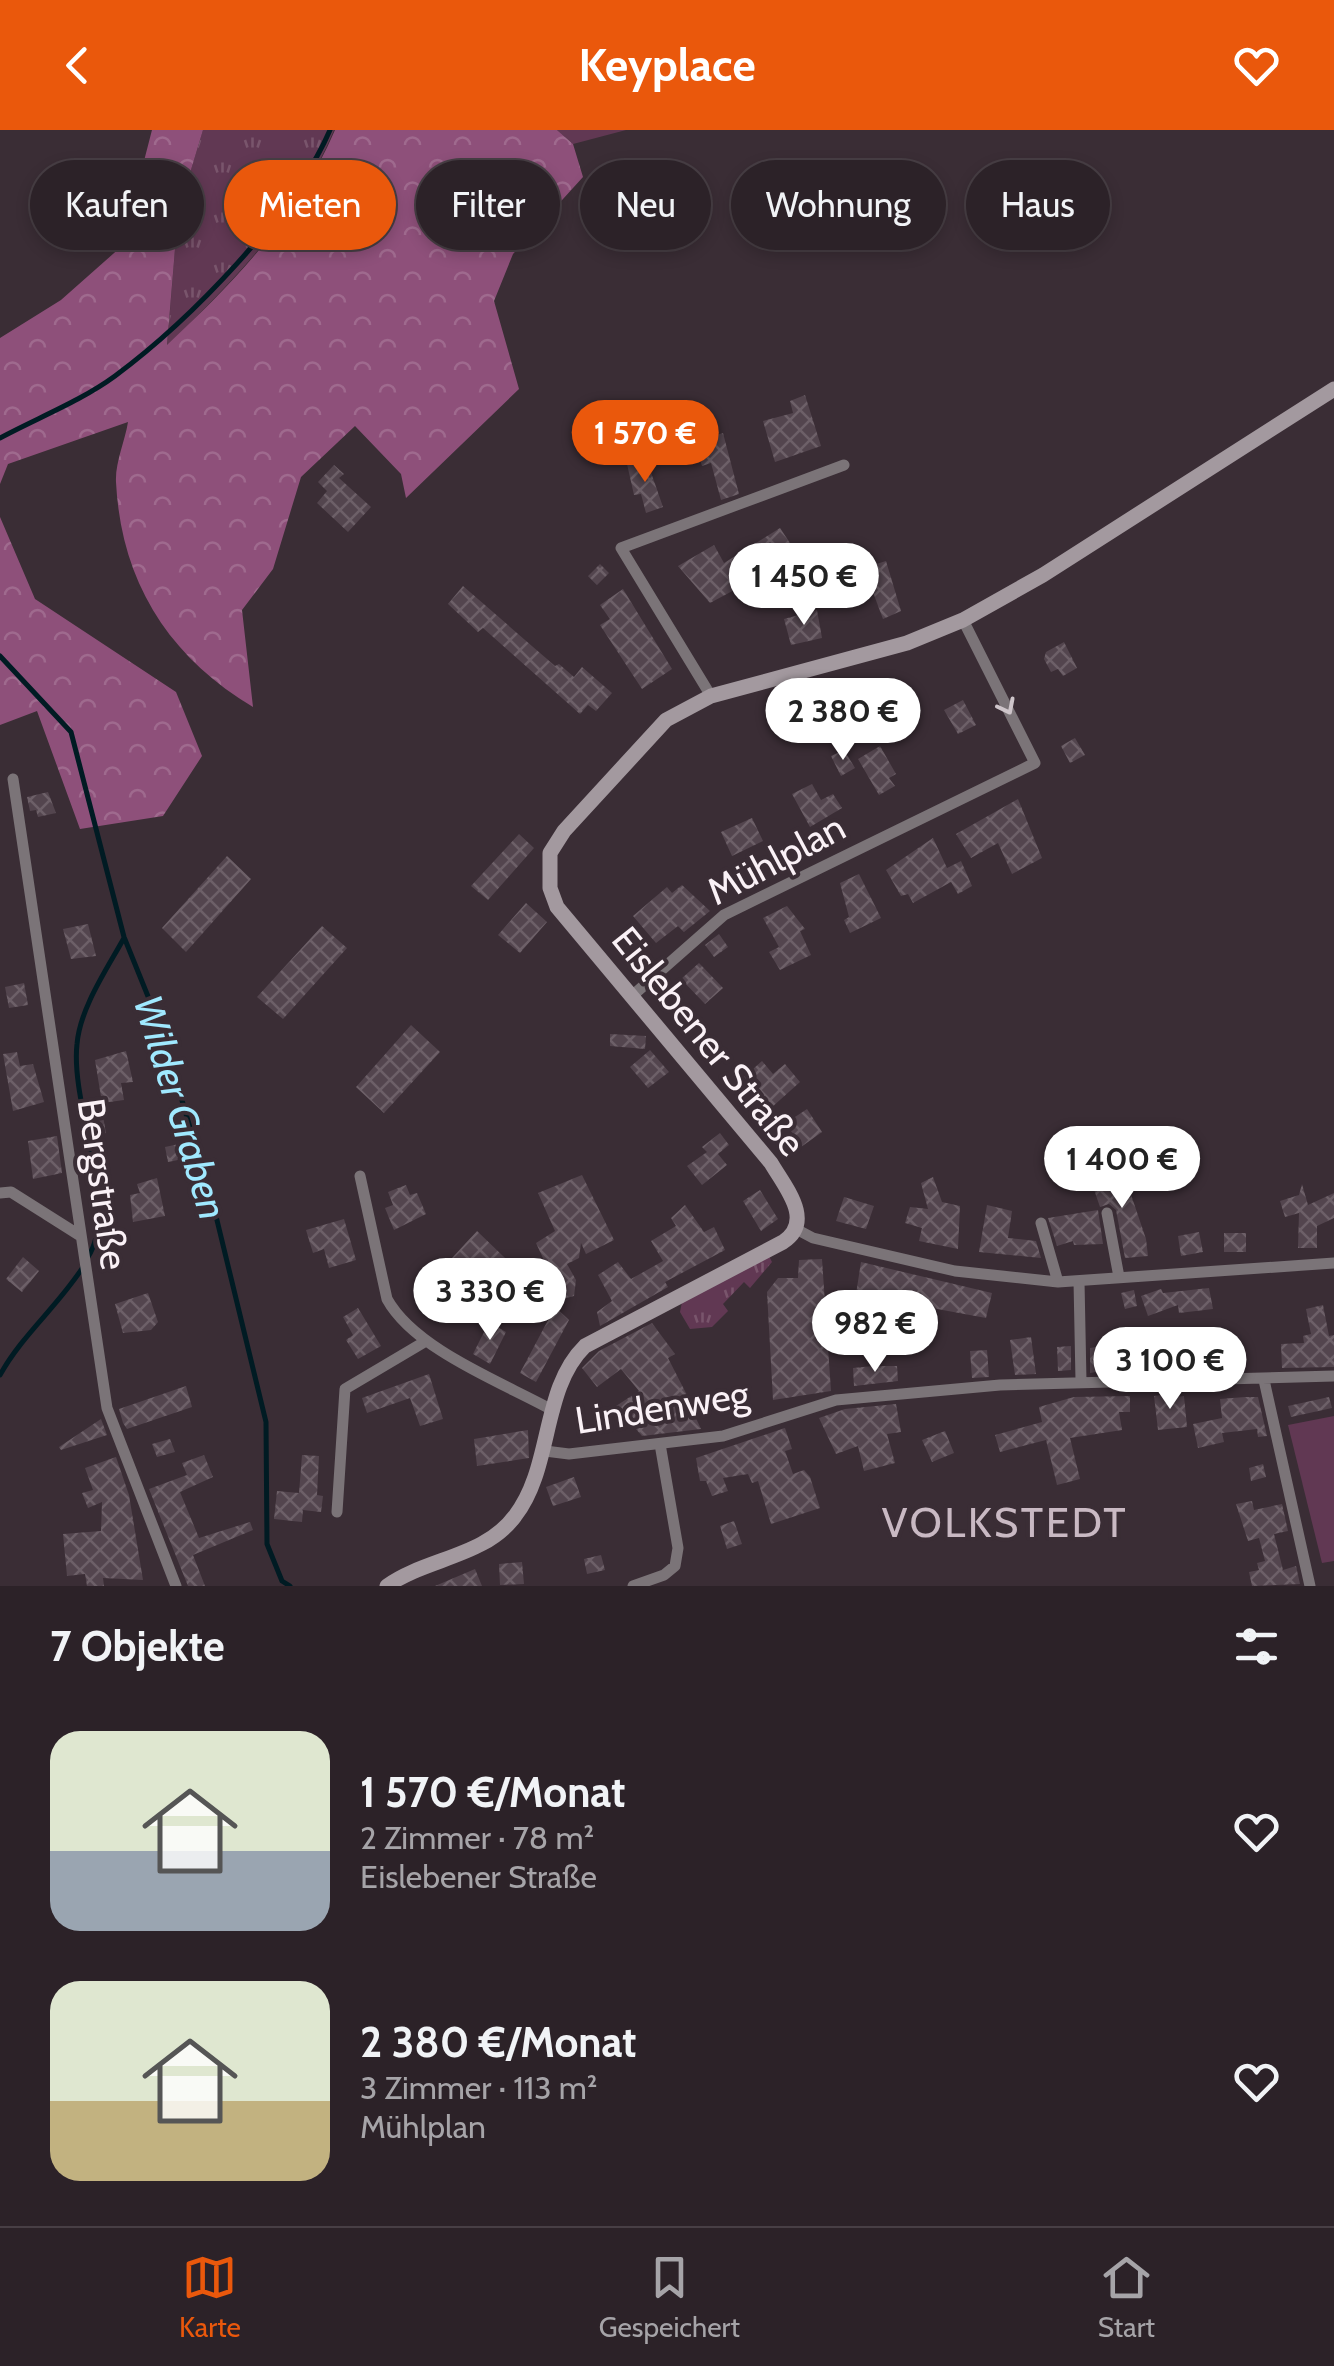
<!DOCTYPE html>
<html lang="de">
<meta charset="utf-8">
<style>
body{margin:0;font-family:Cabin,sans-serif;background:#342a30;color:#f1f3f6;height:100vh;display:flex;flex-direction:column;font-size:38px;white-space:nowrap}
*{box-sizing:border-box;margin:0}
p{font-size:32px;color:#a6a4a8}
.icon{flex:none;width:55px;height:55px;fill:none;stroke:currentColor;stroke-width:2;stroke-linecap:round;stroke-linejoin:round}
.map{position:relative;height:1456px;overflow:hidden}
.sheet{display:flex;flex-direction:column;background:#2c2228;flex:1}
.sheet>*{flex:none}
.banner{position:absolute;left:30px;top:30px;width:1275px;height:90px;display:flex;gap:20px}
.price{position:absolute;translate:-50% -85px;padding:0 22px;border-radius:35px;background:#fff;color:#222;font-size:32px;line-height:65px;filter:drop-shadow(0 2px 5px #0008)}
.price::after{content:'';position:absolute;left:50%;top:60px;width:30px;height:22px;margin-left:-15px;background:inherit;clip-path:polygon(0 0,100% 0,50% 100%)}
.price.selected{background:#ea580c;color:#fff}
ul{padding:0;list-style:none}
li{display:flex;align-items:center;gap:30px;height:250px;padding:0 50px}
li span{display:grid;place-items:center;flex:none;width:280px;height:200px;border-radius:30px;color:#555}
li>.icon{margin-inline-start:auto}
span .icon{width:120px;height:120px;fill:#fffc;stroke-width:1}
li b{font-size:42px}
h2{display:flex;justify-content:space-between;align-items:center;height:120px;padding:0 50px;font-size:42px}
.chip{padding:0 35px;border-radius:45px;background:#2c2228;box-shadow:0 5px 15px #0003,0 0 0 2px #483f45;font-size:35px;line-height:90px}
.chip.selected{background:#ea580c;color:#fff}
header{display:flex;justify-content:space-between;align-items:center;height:130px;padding:0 50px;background:#ea580c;color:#fff;font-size:45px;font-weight:800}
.tab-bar{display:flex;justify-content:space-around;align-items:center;height:140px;border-top:2px solid #483f45;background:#2c2228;font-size:28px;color:#a6a4a8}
.tab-bar a{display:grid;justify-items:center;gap:5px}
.tab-bar .selected{color:#ea580c}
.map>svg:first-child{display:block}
</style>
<header><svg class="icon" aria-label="back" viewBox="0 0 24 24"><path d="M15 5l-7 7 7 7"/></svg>Keyplace<svg class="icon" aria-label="heart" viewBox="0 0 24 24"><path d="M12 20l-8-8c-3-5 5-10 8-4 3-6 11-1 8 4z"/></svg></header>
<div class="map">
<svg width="1334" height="1456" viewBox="0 0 1334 1456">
<defs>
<pattern id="grass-tufts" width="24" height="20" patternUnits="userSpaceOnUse" patternTransform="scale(2.5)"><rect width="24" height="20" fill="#613853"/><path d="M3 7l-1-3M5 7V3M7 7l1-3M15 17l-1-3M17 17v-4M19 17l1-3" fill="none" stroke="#79556c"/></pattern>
<pattern id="forest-crowns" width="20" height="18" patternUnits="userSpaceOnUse" patternTransform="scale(2.5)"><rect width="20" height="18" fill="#8e507a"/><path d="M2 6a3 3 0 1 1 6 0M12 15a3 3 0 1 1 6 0" fill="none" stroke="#9f6a8e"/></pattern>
<pattern id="building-cross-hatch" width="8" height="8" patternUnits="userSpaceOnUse" patternTransform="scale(2.5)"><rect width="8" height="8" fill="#53454e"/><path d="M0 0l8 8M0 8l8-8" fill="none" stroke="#6d6068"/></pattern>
</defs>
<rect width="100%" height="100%" fill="#3a2d35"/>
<path fill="url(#grass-tufts)" d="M203 0H334C297 89 233 149 167 217L178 83Z
M557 0H626L573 14Z
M769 1126 772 1132 750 1158 744 1152 723 1174 728 1181 712 1197 690 1199 680 1182 682 1172Z"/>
<path fill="url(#forest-crowns)" d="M152 0H203L178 83 167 215C234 152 299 85 335 0H557L573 14 583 47 513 124 494 171 519 259 406 368 401 344 355 296 301 347 273 439 242 480 253 577C168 526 121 451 116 352 115 333 125 311 128 292L8 334 0 354V208L61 170 122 116Z
M0 387 35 469 176 562 202 626 163 686 80 699 37 581 0 595Z"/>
<path fill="#613853" d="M1334 1286V1431L1322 1433 1288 1295Z"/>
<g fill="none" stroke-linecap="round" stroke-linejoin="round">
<path stroke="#001b23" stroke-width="5" d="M0 308C37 288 81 271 115 246 189 191 294 84 330 0
M0 526 71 602 124 807 160 896 215 1082 266 1292 267 1414 282 1451 290 1456
M88 1127C120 1076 70 976 77 914 80 878 107 839 124 808
M0 1245C22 1205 58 1176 83 1137"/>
</g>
<path fill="url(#building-cross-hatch)" d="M805 265 821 316 775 332 763 291 793 283 790 271Z
M723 303 739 364 721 370 711 333 702 336 695 312Z
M646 328 663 377 646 383 641 364 634 365 627 334Z
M334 335 344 344 339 348 371 377 348 402 317 373 327 361 318 352Z
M780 398 794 419 770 434 732 448 738 458 710 473 678 436 714 415 724 433Z
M886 431 901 481 883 489 871 457 861 461 854 441Z
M600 434 609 443 597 455 588 446Z
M463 456 555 536 559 534 574 547 582 537 612 563 596 581 588 575 580 584 483 498 478 502 448 474Z
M623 459 672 539 642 559 600 495 610 489 600 475Z
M817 480 822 508 791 515 784 489Z
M1064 512 1077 538 1063 546 1058 539 1051 542 1044 529 1046 522Z
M963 570 976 595 958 604 944 580Z
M1075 608 1085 625 1070 633 1061 616Z
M880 616 896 644 889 648 895 656 879 665 858 629Z
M844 620 855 638 841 646 831 626Z
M812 654 821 670 833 664 842 678 810 697 792 664Z
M48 662 56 683 38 687 36 680 30 681 27 667Z
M1018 669 1042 728 1012 744 998 713 971 728 956 704Z
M752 688 763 711 732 726 721 702Z
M519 704 534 718 488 770 471 756Z
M933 708 947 738 961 731 972 756 958 764 951 752 913 773 908 764 901 766 886 740Z
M227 726 251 749 186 822 162 798Z
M859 744 881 788 850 803 844 790 849 787 840 753Z
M682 755 710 781 684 802 678 796 656 813 633 786 667 757 672 763Z
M526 773 547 792 520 823 498 805Z
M787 776 805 799 800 801 811 825 780 840 769 822 779 817 763 788Z
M88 794 96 826 71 829 63 799Z
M322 796 347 818 283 889 257 867Z
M719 804 728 817 714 827 705 815Z
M699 833 723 858 705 874 681 849Z
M24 853 28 875 9 878 5 857Z
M411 895 440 922 384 983 356 957Z
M610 904 646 906 645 919 610 916Z
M650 920 669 942 648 958 630 937Z
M126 921 133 952 121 953 124 970 102 973 95 930Z
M17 922 20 936 33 934 44 972 13 981 3 924Z
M762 931 773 944 785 934 800 952 771 978 744 947Z
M807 979 822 1002 801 1017 786 993Z
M102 981 106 1003 94 1005 91 983Z
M720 1003 729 1015 718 1024 727 1035 702 1055 687 1036 707 1022 702 1017Z
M57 1006 62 1043 33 1049 28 1011Z
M179 1014 183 1029 168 1032 165 1017Z
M1122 1038 1146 1109 1148 1126 1125 1128 1116 1080 1109 1074 1100 1077 1090 1048Z
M582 1045 614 1110 586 1124 581 1113 579 1128 567 1134 576 1150 574 1166 562 1169 536 1113 555 1101 538 1063Z
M933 1047 942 1072 960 1076 958 1119 919 1111 922 1098 905 1093 910 1077 928 1079 921 1053Z
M157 1048 165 1086 133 1092 130 1065 140 1063 137 1054Z
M1302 1054 1308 1075 1334 1063V1088L1317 1096V1118H1298L1299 1083 1285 1087 1280 1071 1299 1065Z
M406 1055 410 1065 417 1063 426 1084 394 1100 385 1078 393 1075 388 1062Z
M760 1060 778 1089 761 1101 743 1071Z
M844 1067 874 1076 866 1099 836 1091Z
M685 1075 704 1102 714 1097 725 1120 665 1152 668 1157 600 1196 597 1182 612 1171 598 1145 618 1132 631 1149 663 1131 651 1111 676 1096 671 1088Z
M987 1075 1012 1081 1008 1108 1036 1111 1041 1128 979 1122Z
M1098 1080 1103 1114 1074 1115 1073 1111 1057 1116 1048 1088Z
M344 1089 356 1130 329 1138 324 1119 313 1123 306 1100Z
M477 1101 529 1151 515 1167 479 1133 446 1168 428 1154Z
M1199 1102 1203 1122 1181 1126 1178 1106Z
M1224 1103H1246V1122H1224Z
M23 1127 39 1141 22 1162 6 1149Z
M822 1129 831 1261 773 1270 767 1162 778 1148H798L799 1130Z
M861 1132 992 1163 986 1188 856 1164Z
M1209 1158 1213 1179 1179 1183 1178 1175 1148 1186 1141 1166 1161 1159 1163 1163Z
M1134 1160 1137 1176 1125 1179 1121 1163Z
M148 1163 158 1192 151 1200 123 1203 115 1174Z
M1323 1175 1329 1206 1334 1205V1237L1282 1238 1281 1214 1304 1213 1303 1206 1311 1204 1306 1179Z
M555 1177 569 1190 536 1252 520 1243Z
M358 1178 381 1216 358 1229 346 1210 353 1205 343 1187Z
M901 1186 902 1201 878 1203 877 1188Z
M489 1192 506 1202 490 1234 473 1224Z
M652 1193 675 1224 668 1228 689 1269 702 1265 705 1278 694 1284 701 1299 642 1306 616 1276 639 1261 621 1239 597 1257 582 1238 599 1221Z
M1031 1207 1036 1244 1015 1245 1010 1210Z
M1177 1210 1183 1230 1165 1236 1159 1216Z
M1122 1213 1126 1237 1090 1243V1218Z
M1210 1214 1231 1215 1230 1239 1210 1240Z
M1071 1216V1240L1058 1241 1057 1217Z
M987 1220 989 1247 972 1248 970 1221Z
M873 1236H897L898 1251 854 1256 853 1238Z
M429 1244 443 1289 420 1296 410 1268 367 1283 362 1268Z
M186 1256 192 1277 127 1299 123 1293 119 1279Z
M1168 1264 1169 1268 1184 1266 1187 1297 1158 1300 1154 1266Z
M1130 1266V1282H1119L1122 1300 1070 1308 1080 1349 1057 1355 1046 1310 1000 1322 995 1305 1042 1292 1039 1277 1074 1267Z
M1245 1267H1258L1267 1306 1258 1307 1257 1299 1222 1303 1224 1312 1198 1318 1193 1294 1222 1288 1220 1269Z
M1329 1267 1332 1278 1291 1287 1288 1276Z
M896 1274 901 1302 887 1304 895 1333 864 1341 858 1316 836 1324 819 1288 845 1279Z
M101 1289 107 1305 61 1320 59 1317Z
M785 1298 792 1319 785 1321 793 1344 804 1340 810 1347 820 1378 771 1394 758 1351 752 1353 748 1344 723 1348 728 1361 712 1366 706 1351H700L696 1328Z
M528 1300 529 1328 477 1336 474 1309Z
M945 1301 954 1323 932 1332 922 1310Z
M170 1309 175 1322 157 1327 152 1314Z
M204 1325 213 1347 180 1362 199 1408 250 1392 253 1400 193 1425 205 1456H188L149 1359 187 1345 182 1333Z
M302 1325 319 1326 317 1365 323 1366 321 1382 303 1380 302 1392 274 1389 277 1361 299 1363Z
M116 1327 129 1365 143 1450 103 1448 104 1456H87L85 1444 67 1446 63 1404 101 1401 102 1372 88 1378 82 1363 93 1360 85 1338Z
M1263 1334 1266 1347 1251 1351 1249 1338Z
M574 1347 581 1367 553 1376 546 1357Z
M1252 1371 1254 1380 1282 1374 1288 1401 1274 1404 1283 1440 1296 1436 1300 1454 1252 1456 1249 1442 1259 1440 1257 1433 1265 1431 1259 1408 1248 1411 1236 1374Z
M734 1391 742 1414 727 1419 720 1396Z
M601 1425 605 1440 587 1444 584 1429Z
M522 1432 524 1454 500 1455 499 1434Z
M475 1439 482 1456H435Z"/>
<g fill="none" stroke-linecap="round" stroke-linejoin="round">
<path stroke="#7b7478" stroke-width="11" d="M711 566 621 418 844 335
M13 649 107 1278 176 1456
M632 866 724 785 1035 633 963 490
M360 1046 387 1169C415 1220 504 1253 554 1281
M0 1063 11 1062 79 1105
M1107 1083 1119 1147
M1041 1093 1058 1152
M796 1099 813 1108 955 1141 1058 1152 1334 1133
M1079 1151 1081 1251
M1264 1250 1310 1456
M545 1321 569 1324 723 1306 836 1270 1000 1255 1334 1246
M337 1382 345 1259 426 1211
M633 1456 664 1445 675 1436 678 1418 660 1314"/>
<path stroke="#a3999f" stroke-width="15" d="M387 1456C426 1428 485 1427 515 1386 553 1337 541 1259 585 1216L783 1112C815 1091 785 1057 771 1033L557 777 550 758V723L564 701 666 590 711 566 907 513 963 490 1043 445 1334 259"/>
</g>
<defs><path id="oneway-chevron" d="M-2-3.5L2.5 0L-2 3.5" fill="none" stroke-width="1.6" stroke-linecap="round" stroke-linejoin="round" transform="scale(2.5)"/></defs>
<use stroke="#cec5ca" href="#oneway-chevron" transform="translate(1007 577) rotate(63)"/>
<g text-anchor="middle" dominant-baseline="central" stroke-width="8" stroke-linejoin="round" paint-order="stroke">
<g font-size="38" fill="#faf1f6" stroke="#3a2d35">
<text transform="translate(776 729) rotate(-28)">Mühlplan</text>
<text transform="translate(709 911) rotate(51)">Eislebener Straße</text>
<text transform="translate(103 1054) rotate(82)">Bergstraße</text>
<text transform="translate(662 1277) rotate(-9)">Lindenweg</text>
</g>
<g font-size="40" font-style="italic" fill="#a0e9ff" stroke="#3a2d35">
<text transform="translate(181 977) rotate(73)">Wilder Graben</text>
</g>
<g font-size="42" letter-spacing="2.5" fill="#c9b9c3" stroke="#3a2d35">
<text x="1005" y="1392">VOLKSTEDT</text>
</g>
</g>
</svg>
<b class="price selected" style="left:645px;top:355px">1 570 €</b>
<b class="price" style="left:804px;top:498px">1 450 €</b>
<b class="price" style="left:843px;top:633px">2 380 €</b>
<b class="price" style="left:1122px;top:1081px">1 400 €</b>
<b class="price" style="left:490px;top:1213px">3 330 €</b>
<b class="price" style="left:875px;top:1245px">982 €</b>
<b class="price" style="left:1170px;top:1282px">3 100 €</b>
<div class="banner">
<a class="chip">Kaufen</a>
<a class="chip selected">Mieten</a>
<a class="chip">Filter</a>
<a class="chip">Neu</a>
<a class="chip">Wohnung</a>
<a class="chip">Haus</a>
</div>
</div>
<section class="sheet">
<h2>7 Objekte<svg class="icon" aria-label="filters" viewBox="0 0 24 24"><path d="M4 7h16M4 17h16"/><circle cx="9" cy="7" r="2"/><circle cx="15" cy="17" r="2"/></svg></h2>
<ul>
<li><span style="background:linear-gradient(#dfe7d0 60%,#9aa5b1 0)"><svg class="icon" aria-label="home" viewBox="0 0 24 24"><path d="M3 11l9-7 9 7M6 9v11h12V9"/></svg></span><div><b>1 570 €/Monat</b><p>2 Zimmer · 78 m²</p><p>Eislebener Straße</p></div><svg class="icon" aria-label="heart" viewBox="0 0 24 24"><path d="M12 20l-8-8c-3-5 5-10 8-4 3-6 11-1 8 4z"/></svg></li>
<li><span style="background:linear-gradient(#dfe7d0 60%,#c2b280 0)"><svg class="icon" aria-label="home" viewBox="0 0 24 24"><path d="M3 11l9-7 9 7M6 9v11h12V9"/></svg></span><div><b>2 380 €/Monat</b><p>3 Zimmer · 113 m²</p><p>Mühlplan</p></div><svg class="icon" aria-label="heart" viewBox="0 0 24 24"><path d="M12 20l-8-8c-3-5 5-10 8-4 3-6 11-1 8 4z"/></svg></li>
</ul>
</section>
<nav class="tab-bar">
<a class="selected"><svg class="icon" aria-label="map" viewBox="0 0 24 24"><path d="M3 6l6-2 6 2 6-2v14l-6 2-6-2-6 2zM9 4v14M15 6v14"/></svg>Karte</a>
<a><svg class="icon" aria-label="saved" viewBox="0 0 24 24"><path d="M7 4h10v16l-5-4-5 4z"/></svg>Gespeichert</a>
<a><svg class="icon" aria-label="home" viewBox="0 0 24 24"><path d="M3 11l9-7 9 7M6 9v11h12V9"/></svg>Start</a>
</nav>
